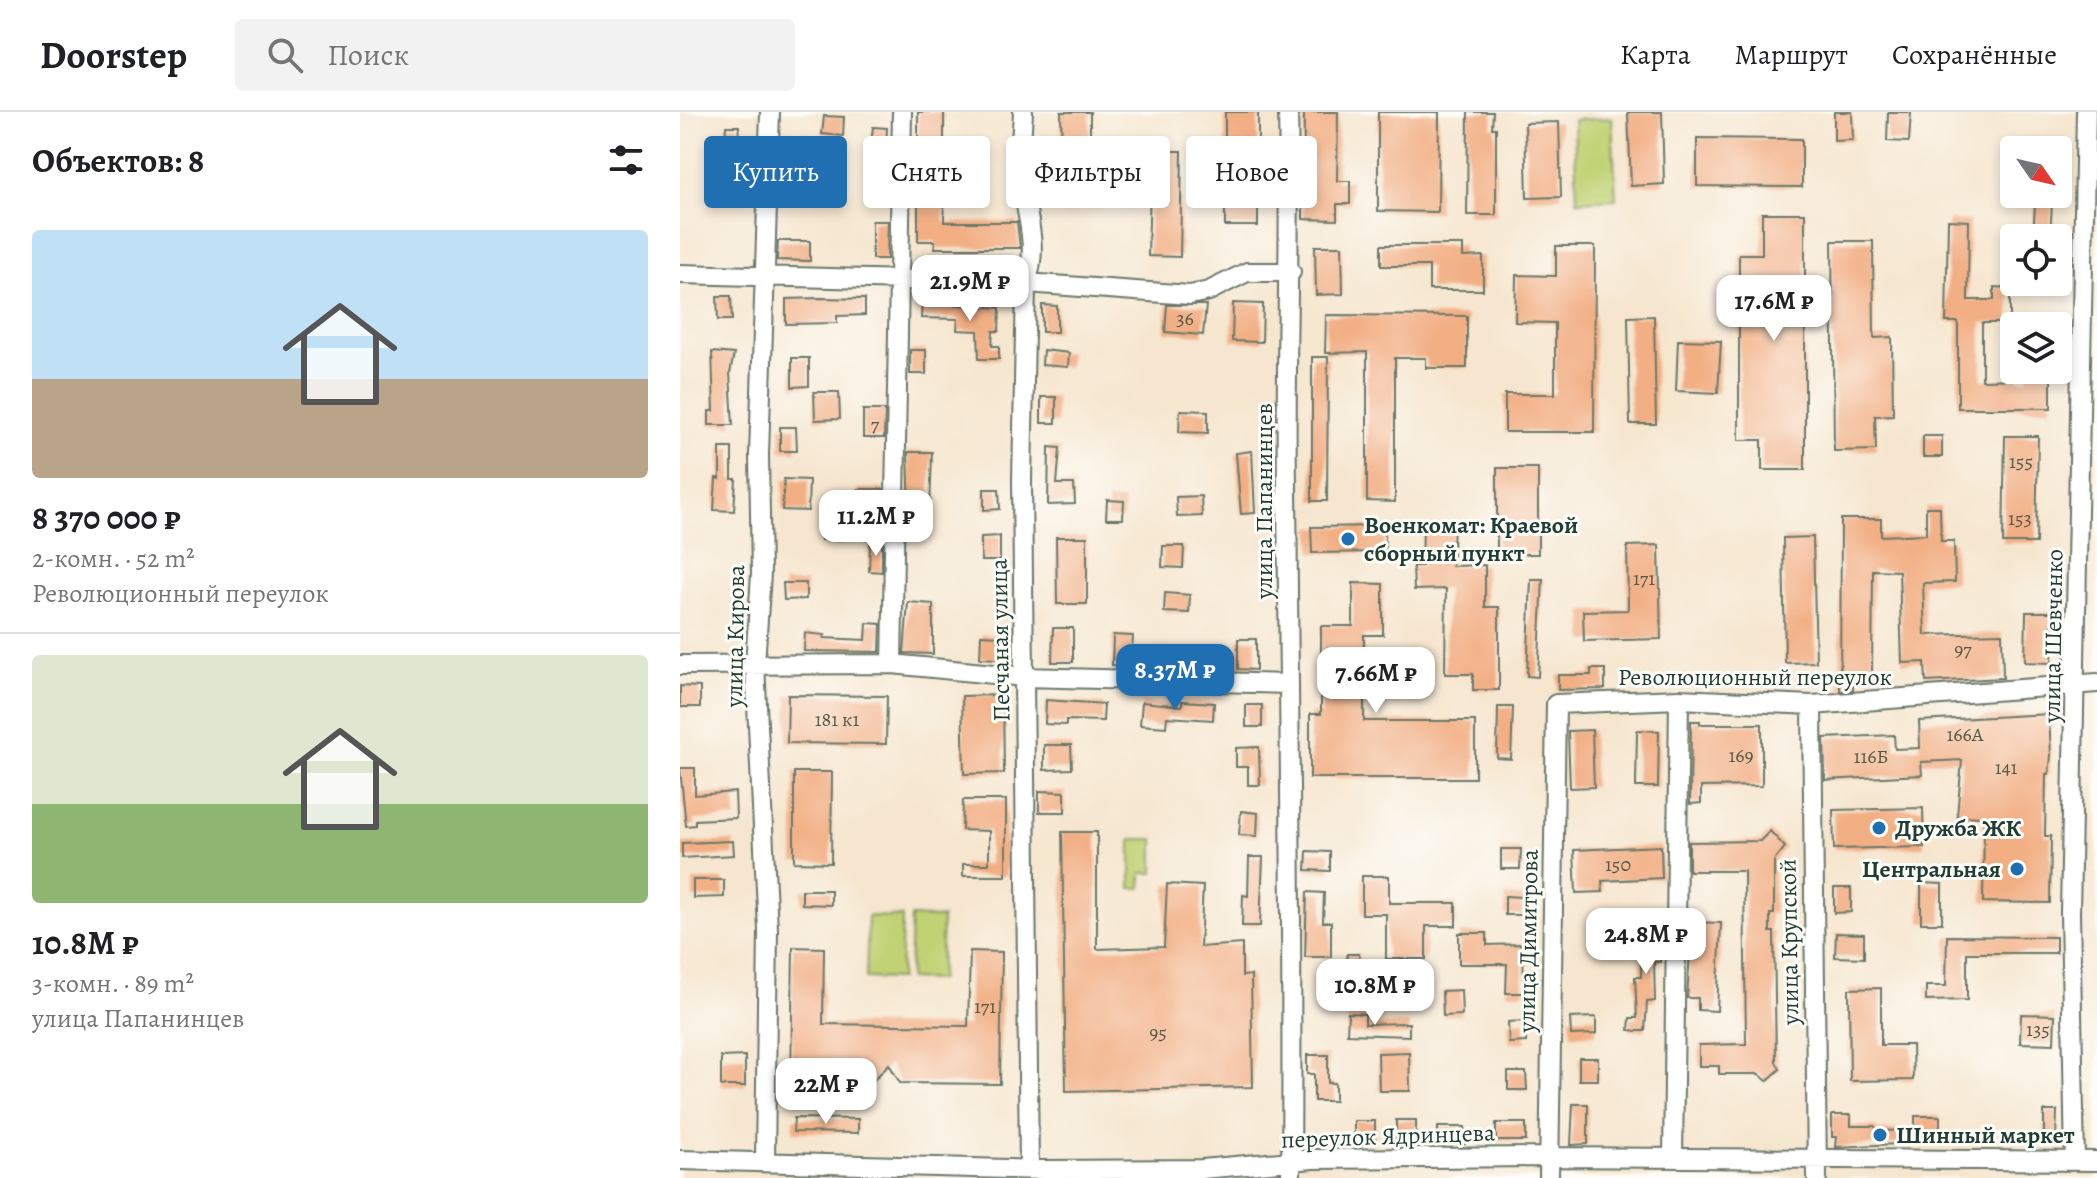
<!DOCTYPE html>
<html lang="ru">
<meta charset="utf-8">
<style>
body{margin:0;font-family:Alegreya,serif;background:#f2f2f2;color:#202124;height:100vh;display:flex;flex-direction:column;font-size:30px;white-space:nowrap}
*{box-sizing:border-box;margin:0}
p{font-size:26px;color:#757577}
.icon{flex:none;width:44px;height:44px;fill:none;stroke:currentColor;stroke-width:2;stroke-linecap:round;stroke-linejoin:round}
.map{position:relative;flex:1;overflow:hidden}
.panel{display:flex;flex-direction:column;background:#fff;width:680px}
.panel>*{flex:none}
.banner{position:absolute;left:24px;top:24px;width:760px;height:72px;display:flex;gap:16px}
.needle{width:52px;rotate:124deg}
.controls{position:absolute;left:1320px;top:24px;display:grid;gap:16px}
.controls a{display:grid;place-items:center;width:72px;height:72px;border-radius:8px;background:#fff;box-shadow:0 4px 12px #0003;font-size:40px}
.price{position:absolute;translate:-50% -68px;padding:0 18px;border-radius:16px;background:#fff;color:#222;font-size:26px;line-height:52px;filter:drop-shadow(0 2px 4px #0008)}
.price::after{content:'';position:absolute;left:50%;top:48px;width:24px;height:18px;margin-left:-12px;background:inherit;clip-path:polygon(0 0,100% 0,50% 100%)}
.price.selected{background:#1f6fb2;color:#fff}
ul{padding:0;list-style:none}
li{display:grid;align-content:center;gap:16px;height:424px;padding:0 32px}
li+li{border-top:2px solid #e0e0e0}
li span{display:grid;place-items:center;height:248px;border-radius:8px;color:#555}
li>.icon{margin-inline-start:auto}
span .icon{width:144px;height:144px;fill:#fffc;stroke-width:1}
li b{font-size:34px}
h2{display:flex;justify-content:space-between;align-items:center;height:96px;padding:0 32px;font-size:34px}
.pill{padding:0 28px;border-radius:8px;background:#fff;box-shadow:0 4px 12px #0003;font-size:28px;line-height:72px}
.pill.selected{background:#1f6fb2;color:#fff}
header{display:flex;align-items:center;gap:48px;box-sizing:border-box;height:112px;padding:0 40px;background:#fff;border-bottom:2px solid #e0e0e0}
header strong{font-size:38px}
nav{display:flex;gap:44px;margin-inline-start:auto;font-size:28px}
.search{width:560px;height:72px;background:#f2f2f2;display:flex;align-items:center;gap:20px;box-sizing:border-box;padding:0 28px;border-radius:8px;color:#757577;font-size:30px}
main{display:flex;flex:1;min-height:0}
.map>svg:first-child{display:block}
</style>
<header>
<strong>Doorstep</strong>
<div class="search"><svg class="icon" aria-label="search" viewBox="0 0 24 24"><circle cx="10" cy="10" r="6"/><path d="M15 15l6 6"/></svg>Поиск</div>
<nav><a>Карта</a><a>Маршрут</a><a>Сохранённые</a></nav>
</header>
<main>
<section class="panel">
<h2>Объектов: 8<svg class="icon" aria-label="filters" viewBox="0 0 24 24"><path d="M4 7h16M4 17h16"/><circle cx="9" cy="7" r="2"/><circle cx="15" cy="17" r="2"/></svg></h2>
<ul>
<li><span style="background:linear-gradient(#bfe0f5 60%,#b9a48a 0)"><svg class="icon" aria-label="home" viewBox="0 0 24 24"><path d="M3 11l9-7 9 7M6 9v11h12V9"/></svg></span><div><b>8 370 000 ₽</b><p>2-комн. · 52 m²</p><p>Революционный переулок</p></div></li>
<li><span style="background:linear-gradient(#dfe7d0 60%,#8fb573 0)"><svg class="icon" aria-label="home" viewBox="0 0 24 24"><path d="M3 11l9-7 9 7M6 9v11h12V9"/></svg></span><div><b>10.8M ₽</b><p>3-комн. · 89 m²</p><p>улица Папанинцев</p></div></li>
</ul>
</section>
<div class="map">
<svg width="1417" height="1066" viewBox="0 0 1417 1066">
<rect width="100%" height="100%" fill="#fdfcf7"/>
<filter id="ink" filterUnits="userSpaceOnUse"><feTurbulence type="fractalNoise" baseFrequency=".0125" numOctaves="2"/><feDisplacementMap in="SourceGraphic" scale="16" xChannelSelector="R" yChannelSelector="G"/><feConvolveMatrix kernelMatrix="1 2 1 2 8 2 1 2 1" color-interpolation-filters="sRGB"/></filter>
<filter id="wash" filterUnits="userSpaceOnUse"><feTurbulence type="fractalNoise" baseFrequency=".006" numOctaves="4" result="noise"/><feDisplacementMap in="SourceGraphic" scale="32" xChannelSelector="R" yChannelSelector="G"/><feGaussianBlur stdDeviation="1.8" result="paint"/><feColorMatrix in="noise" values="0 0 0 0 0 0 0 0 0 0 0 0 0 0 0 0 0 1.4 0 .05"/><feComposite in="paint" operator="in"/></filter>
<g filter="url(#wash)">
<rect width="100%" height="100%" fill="#f6e6cf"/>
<path fill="#c1d275" stroke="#708854" stroke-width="2" d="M932 6 936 87 897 89 894 8Z
M451 727H474V761H462L461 776H451Z
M188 804 222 805 220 867 186 866Z
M231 805 262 806 260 868 229 867Z"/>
<g id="blocks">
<path fill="#f2af84" d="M238 0H264V110H337L340 136H255V129H238Z
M381 0H410V42H382Z
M545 0H578V114H545Z
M624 0H658L657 69H670V92H657V108L623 107Z
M698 0H759L758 100 698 99Z
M788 0H813L812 16H816V103H787Z
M948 0H982L984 72 951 74Z
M1154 0H1172L1173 28 1154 29Z
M1208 0H1231L1229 30 1207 29Z
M144 4 164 5 163 24 142 22Z
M879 10 881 85 847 86 845 11Z
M46 14H59L57 48H44Z
M193 15 207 16 204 75 186 74Z
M1017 26 1122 27V75L1017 74Z
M471 39H502L500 145 468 144Z
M1355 91 1372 92 1370 126H1353Z
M1082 101H1125V358H1082V328H1059V142H1082Z
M1268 108 1289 109 1288 188H1314V175L1330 176V211H1302V268L1348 267V258H1371V296H1278V210H1266Z
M192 109H208L207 147H192Z
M98 129H130V149L97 148Z
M1152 129H1193L1194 226 1212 225 1213 303 1195 304 1196 338 1154 339Z
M701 133H783V145L803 144V178H749V154H701Z
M635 134H662L663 182 636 183Z
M876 134H915L914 320H825V282H875V211L835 210 836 163 876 164Z
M37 184H51L52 208H38Z
M140 186 185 187V203L157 204V211L106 212V187Z
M242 190 320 196 319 219H313L312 234H319V247H299L298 219 277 218 278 207 241 206Z
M553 191 583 192 582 230 552 229Z
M362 193 377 194V220H362Z
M487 193H526L523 223 485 220Z
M646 203 787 204V256H746V246H715V390L687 389V240L645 241Z
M974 204 976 312H950L948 205Z
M998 228 1041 229 1038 281 996 279Z
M230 238H246V262H230Z
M363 238 389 241 388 255 362 253Z
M32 240 54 242 50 261 53 313H29V299H34Z
M632 245H648L647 389H632Z
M112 246H129V274L112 275Z
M134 280H159L160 307 135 308Z
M361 285H376V311H361Z
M183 298H205L204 326H183Z
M500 298 528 299V321L499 320Z
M100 315H116L117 339H100Z
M1243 324H1262V345H1243Z
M1325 324H1358L1356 431H1323Z
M369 335 380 336 377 372H394L395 392 368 393Z
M40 336H52V367H56L54 399 34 398 36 366 40 367Z
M572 339 575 401 561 402 556 341Z
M228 340H252L250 399 230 400Z
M817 356H858V442H817Z
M104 367 129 368 128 399 102 398Z
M178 377H203V396H178Z
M304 377H319L320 397 304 398Z
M521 384 522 404 497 405 496 385Z
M427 388 444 389 443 407H426Z
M1246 395H1260L1261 429H1274L1275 470 1243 471 1245 523 1322 521 1323 566 1246 570 1245 550 1222 551 1219 459 1193 458 1192 563H1179V573H1173V578L1160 579 1161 407H1201V424L1246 422Z
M141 404H163V428H141Z
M705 414V440L632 441 631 415Z
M743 414 774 415 772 454 805 453V495H819V578H793V562H765L766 477 734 478 733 454H742Z
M320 424V449H301V425Z
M376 425H407V492H377Z
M1133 425 1136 550 1105 551 1103 426Z
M190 432H202V460L189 459Z
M979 433 981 527 904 529 903 499 948 498 947 434Z
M483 434H504L503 456 482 455Z
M851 467H863L858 565 847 564Z
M103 471H126V487L104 488Z
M673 471 703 472V523H684V609H795V666H630V602H641V514H673Z
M485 481 510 483 509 501 484 500Z
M228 490 253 492V542L224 541Z
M1346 500H1373L1372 551 1345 550Z
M187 511 201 512 200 540 124 539 125 521 145 523 144 526 186 528Z
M373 516H393V550H372Z
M301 523 320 524 319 547 300 546Z
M433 523 453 524 451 554 432 553Z
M558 527H576V558L558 557Z
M911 557H925V577L878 578V563H911Z
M0 574 20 575V595H0Z
M108 583 207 584 206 632 107 631Z
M323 583 324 661 284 662 282 584Z
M366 588 424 592 423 609 386 608V613L365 612Z
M502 589 534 591 533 608 487 605 486 615 460 613 462 590 502 594Z
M566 593H582V615H566Z
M818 595H833L831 647 817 646Z
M1369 602 1371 644 1369 662H1366L1365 724H1371L1370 791 1303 790 1304 705 1277 704 1282 648 1241 650 1242 663 1145 668 1144 626 1214 623 1215 637 1240 636 1239 609Z
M1011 609H1020V612H1082V674L1021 675V691L1010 692Z
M912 618 914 675 890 676 888 619Z
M957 618 979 619 978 675H956Z
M364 633H391L392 657 364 658Z
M579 635 580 673H568V655H556V636Z
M0 656H15V683L55 680 56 706 15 708V713L6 714Z
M114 660H152L151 751 114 750Z
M359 679 385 680V700H359Z
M283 688H326V764H283V752H309V719L282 718Z
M1243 696 1244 735 1154 737 1153 698Z
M561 699 578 701 577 724 559 723Z
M1090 719 1105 735 1094 749V802H1090V820H1094L1096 950 1100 957 1087 969 1079 962H1039V954H1019V933L1066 932 1064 759H1009V730L1080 729Z
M382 720H417V837L484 835 487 772 523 774 520 835 562 832V864L571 863 573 975 386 979Z
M53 729 54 743 2 746V731Z
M981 734 982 766 922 769 923 780 896 781 894 738Z
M821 737H841L840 757H821Z
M627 739 650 740V759L626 758Z
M569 745H583L580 814H562L563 783 568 784Z
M682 764H709V791H776V814H746V847H706V802H682Z
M13 768H44V785L13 786Z
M1241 771 1262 772V811H1241Z
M1154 776H1171V800L1154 801Z
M122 778H151V793L122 792Z
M627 780 644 781 643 810H651V845H625Z
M825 784 843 785 842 803H825Z
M1012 810 1041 811 1037 899 1018 898V886H1007Z
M962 815H980V850H974L975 889 967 890 965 919H957L949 918 950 906H957L955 865H961Z
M779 821H807V833L843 832 844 881H826L827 852H779Z
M1156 821 1184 822V846L1155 845Z
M1267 824 1376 825V841H1287V888L1246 889V874H1266Z
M113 835 144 836 143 912 288 914 290 839 322 840 320 972 220 971 209 952 192 970 111 969Z
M667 842H679L681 880 665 879Z
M1201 876V933H1232L1233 968 1170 969 1169 877Z
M781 878 782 903 763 904 762 879Z
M668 901 685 902V912L729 911V924L667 922Z
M1341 902 1375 903 1374 932 1340 931Z
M916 905V922L891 923 890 906Z
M845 909 846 930 829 931 828 910Z
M729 940 730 979H699L698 941Z
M627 943H648V971H655V989H634V962H627Z
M65 944V974H41V945Z
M899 946H918V968H899Z
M828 960H846L847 978H828Z
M893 992H908V1032L891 1033Z
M1364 999H1377L1376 1028 1364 1029Z
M1152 1003H1171V1014H1194L1199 1019 1235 1018V1004H1260V1030L1156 1035 1157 1025H1152Z
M114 1006 178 1007V1021L113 1020Z
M716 1008H736V1034H716Z
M674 1009H695V1031H674Z
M816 1011H846V1029H816Z
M758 1015H785V1032H758Z"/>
</g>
</g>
<g filter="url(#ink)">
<use href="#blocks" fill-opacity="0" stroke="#6a786a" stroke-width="2"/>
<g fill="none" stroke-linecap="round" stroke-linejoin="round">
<g stroke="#6a786a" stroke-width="22">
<path id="minor" d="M343 0C342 23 338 48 342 71 347 107 359 134 346 171L342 368 349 1058
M608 0C611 125 605 250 607 376 609 606 613 836 611 1066
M0 162 346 171 510 183 529 179 567 160H611
M212 552 222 0
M0 553 212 552 344 565 609 572
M1132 593 1137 1066
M993 1046 999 587
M0 1048 364 1058 522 1057 633 1047 869 1045 1417 1049
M85 1049 88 818 75 552 81 462 79 343 90 0
M1395 1049 1390 801 1406 0
M869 1066 876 592 999 587 1132 593 1417 571"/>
</g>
<use href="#minor" stroke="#fff" stroke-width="18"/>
</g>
</g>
<g fill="#1f6fb2" stroke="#fdfcf7" stroke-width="3">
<circle cx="668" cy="427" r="8"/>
<circle cx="1199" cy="716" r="8"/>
<circle cx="1337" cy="757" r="8"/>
<circle cx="1200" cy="1023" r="8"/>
</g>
<g text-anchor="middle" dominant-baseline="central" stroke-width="6" stroke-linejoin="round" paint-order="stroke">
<g font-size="20" fill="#545a48">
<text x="505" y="206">36</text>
<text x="195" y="312">7</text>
<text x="1341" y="349">155</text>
<text x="1340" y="406">153</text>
<text x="964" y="466">171</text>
<text x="1283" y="537">97</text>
<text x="157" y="607">181 к1</text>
<text x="1285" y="622">166А</text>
<text x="1061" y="643">169</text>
<text x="1191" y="644">116Б</text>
<text x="1326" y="655">141</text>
<text x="938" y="752">150</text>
<text x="305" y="894">171</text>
<text x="1358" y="917">135</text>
<text x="478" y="920">95</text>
</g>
<g font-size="24" fill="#1f3d34" stroke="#fdfcf7">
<text transform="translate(584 389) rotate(-90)">улица Папанинцев</text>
<text transform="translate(55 524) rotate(-89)">улица Кирова</text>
<text transform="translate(1373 524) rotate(-89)">улица Шевченко</text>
<text transform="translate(320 528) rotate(-91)">Песчаная улица</text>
<text x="1075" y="565">Революционный переулок</text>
<text transform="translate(848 829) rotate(-89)">улица Димитрова</text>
<text transform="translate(1109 830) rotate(-91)">улица Крупской</text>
<text transform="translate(708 1024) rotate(-2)">переулок Ядринцева</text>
</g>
<g font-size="24" font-weight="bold" fill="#1f3d34" stroke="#fdfcf7" text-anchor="start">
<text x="684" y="413">Военкомат: Краевой<tspan x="684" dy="28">сборный пункт</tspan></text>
<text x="1215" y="716">Дружба ЖК</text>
<text x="1321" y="757" text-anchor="end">Центральная</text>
<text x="1216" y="1023">Шинный маркет</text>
</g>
</g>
</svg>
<div class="controls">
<a><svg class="needle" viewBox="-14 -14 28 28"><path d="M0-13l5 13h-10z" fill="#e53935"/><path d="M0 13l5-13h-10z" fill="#757577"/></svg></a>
<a><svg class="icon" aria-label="locate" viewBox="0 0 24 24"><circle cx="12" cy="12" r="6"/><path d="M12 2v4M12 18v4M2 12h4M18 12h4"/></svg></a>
<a><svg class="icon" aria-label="layers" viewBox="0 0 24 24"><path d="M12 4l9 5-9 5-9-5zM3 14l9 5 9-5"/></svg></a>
</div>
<b class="price" style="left:290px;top:211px">21.9M ₽</b>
<b class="price" style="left:1094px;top:231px">17.6M ₽</b>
<b class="price" style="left:196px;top:446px">11.2M ₽</b>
<b class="price selected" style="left:495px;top:600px">8.37M ₽</b>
<b class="price" style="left:696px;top:603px">7.66M ₽</b>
<b class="price" style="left:966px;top:864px">24.8M ₽</b>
<b class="price" style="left:695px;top:915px">10.8M ₽</b>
<b class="price" style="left:146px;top:1014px">22M ₽</b>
<div class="banner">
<a class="pill selected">Купить</a>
<a class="pill">Снять</a>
<a class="pill">Фильтры</a>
<a class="pill">Новое</a>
</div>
</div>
</main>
